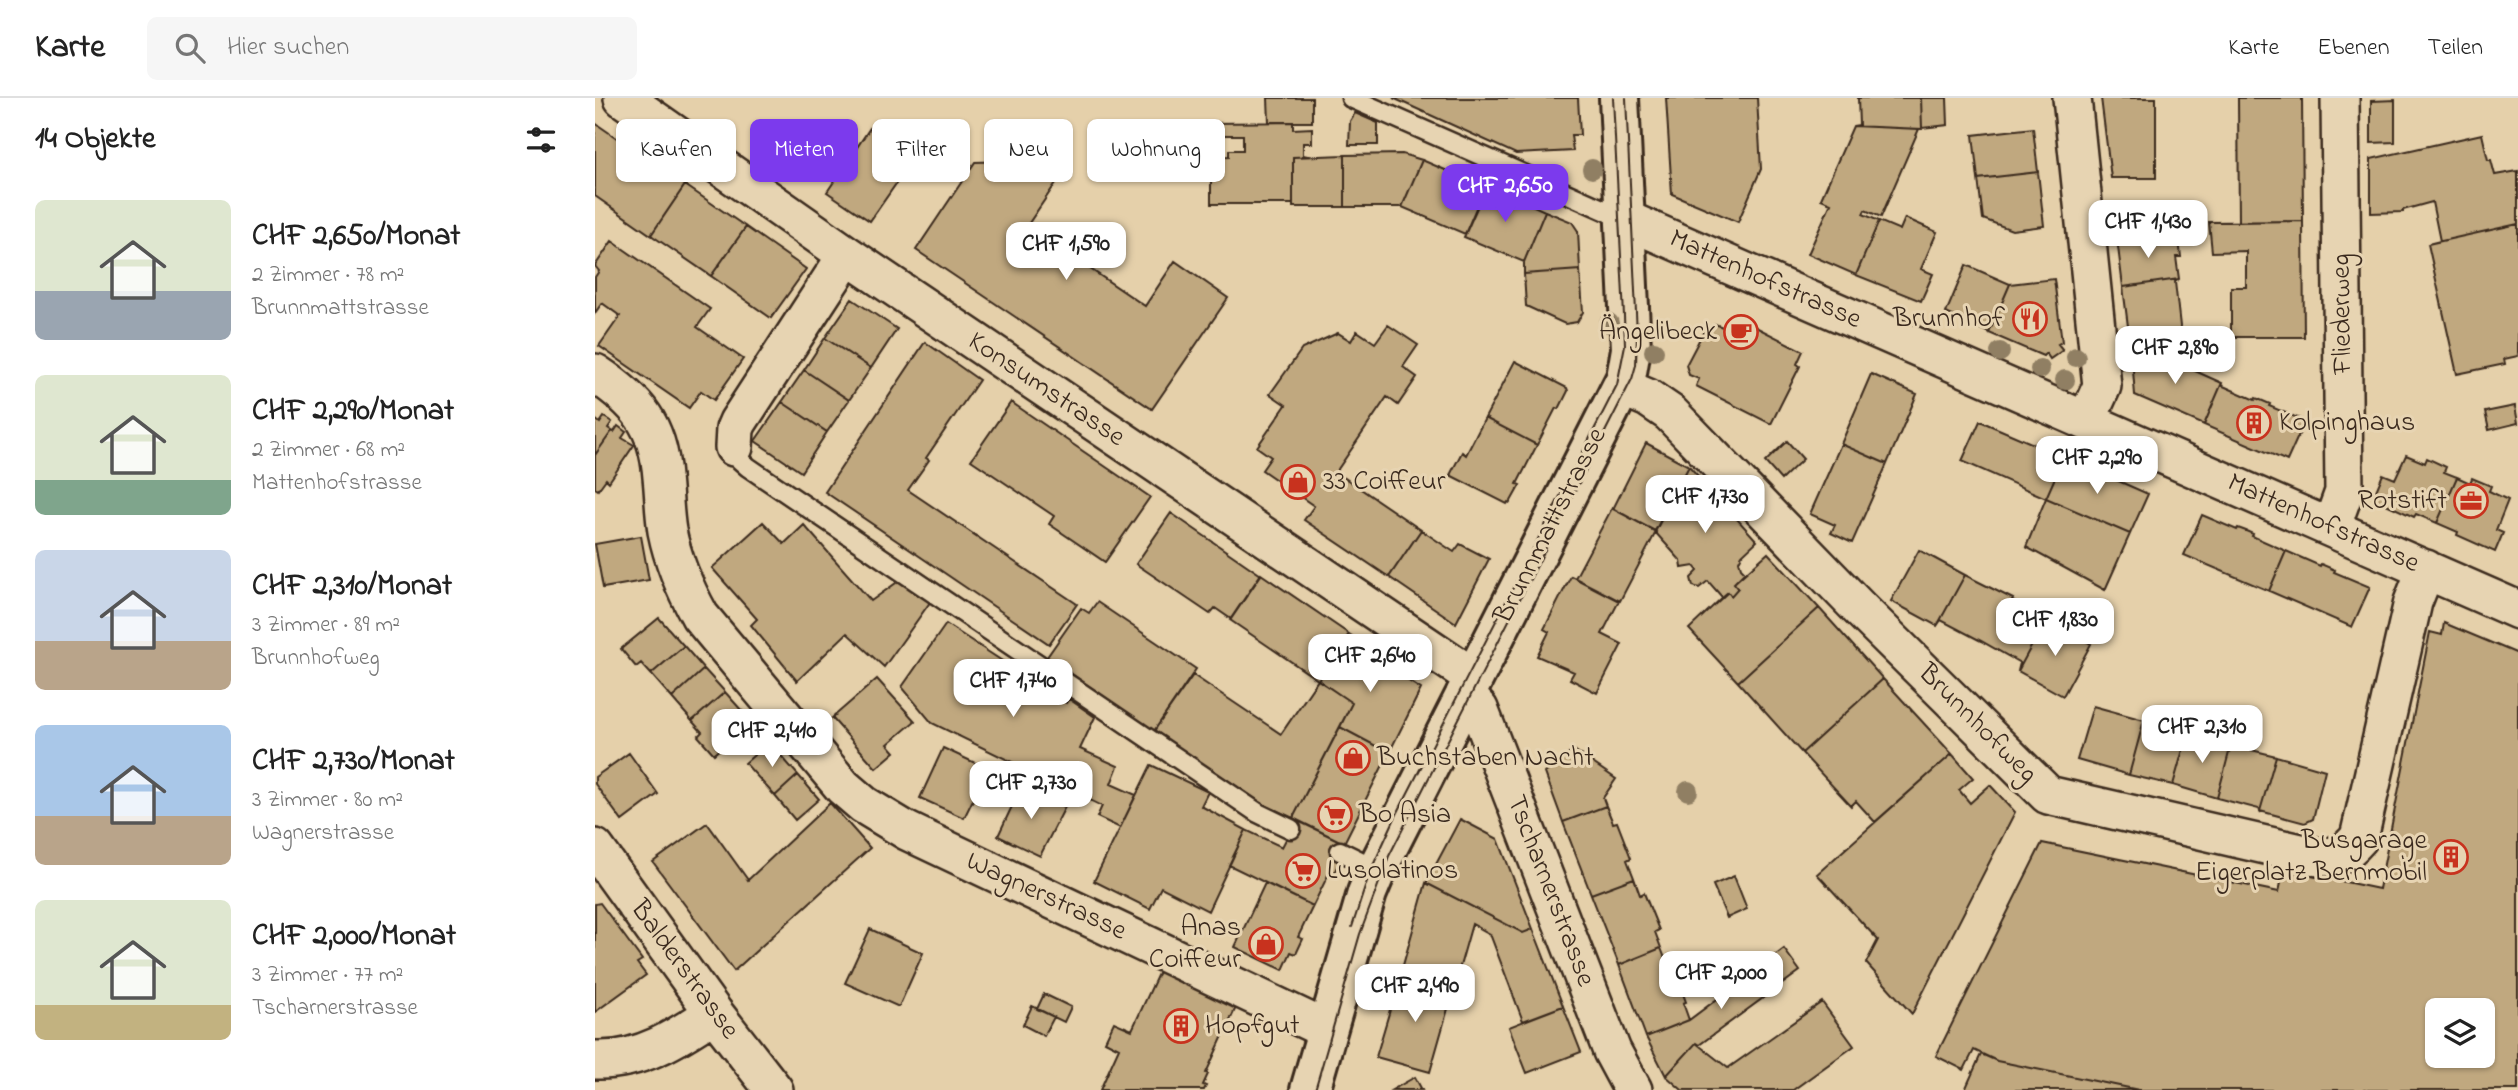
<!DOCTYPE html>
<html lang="de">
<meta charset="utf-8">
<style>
body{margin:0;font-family:"Indie Flower",sans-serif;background:#f6f6f6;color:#222;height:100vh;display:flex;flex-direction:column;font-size:26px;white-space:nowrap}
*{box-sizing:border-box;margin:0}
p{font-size:23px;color:#767676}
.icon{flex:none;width:38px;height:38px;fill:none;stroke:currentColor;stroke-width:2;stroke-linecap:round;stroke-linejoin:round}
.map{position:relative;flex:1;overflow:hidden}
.sheet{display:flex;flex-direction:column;background:#fff;width:595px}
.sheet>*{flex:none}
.banner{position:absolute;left:21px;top:21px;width:665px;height:63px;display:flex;gap:14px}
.fabs{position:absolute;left:1830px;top:900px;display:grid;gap:14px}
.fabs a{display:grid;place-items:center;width:70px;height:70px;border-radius:10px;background:#fff;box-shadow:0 2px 5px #0004;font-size:35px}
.price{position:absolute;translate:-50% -60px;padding:0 16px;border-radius:14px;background:#fff;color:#222;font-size:23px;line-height:46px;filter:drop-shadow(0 2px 4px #0008)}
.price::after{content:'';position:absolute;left:50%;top:42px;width:21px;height:16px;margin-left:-10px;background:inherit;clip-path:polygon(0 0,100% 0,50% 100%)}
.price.current{background:#7c3aed;color:#fff}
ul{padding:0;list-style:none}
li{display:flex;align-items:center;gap:21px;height:175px;padding:0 35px}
li span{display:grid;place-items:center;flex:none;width:196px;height:140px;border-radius:10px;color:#555}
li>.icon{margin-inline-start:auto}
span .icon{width:84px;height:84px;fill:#fffc;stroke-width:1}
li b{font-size:30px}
h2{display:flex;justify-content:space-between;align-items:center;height:84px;padding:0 35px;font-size:30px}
.pill{padding:0 24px;border-radius:10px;background:#fff;box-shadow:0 2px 5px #0004;font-size:24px;line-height:63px}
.pill.current{background:#7c3aed;color:#fff}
header{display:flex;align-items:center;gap:42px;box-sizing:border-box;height:98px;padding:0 35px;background:#fff;border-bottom:2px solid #e0e0e0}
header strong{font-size:33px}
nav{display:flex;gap:38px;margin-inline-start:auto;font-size:24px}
.search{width:490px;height:63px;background:#f6f6f6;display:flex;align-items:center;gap:18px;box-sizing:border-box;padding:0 24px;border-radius:10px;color:#767676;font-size:26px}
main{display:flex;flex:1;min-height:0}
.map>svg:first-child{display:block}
</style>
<header>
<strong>Karte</strong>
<div class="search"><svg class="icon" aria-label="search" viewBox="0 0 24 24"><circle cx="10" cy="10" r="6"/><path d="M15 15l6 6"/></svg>Hier suchen</div>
<nav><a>Karte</a><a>Ebenen</a><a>Teilen</a></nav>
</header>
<main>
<section class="sheet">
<h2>14 Objekte<svg class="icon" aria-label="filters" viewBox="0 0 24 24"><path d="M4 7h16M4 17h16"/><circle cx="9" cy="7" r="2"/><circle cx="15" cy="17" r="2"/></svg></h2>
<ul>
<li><span style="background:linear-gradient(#dfe7d0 65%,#9aa5b1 0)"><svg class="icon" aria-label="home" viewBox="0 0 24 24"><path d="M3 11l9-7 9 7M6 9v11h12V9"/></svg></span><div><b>CHF 2,650/Monat</b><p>2 Zimmer · 78 m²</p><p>Brunnmattstrasse</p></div></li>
<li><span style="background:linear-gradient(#dfe7d0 75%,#7fa58c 0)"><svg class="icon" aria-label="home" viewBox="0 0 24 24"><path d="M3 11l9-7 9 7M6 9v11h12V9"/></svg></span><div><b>CHF 2,290/Monat</b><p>2 Zimmer · 68 m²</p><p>Mattenhofstrasse</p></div></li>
<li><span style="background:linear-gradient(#c9d6e8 65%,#b9a48a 0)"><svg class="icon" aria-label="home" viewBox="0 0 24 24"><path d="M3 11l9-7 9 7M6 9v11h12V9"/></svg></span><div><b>CHF 2,310/Monat</b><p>3 Zimmer · 89 m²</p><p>Brunnhofweg</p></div></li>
<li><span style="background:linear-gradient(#a9c7e8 65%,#b9a48a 0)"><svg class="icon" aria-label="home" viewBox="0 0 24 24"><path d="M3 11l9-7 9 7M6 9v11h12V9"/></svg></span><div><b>CHF 2,730/Monat</b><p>3 Zimmer · 80 m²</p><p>Wagnerstrasse</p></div></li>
<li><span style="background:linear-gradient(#dfe7d0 75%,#c2b280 0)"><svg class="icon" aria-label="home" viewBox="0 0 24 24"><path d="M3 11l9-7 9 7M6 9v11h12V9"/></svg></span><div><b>CHF 2,000/Monat</b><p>3 Zimmer · 77 m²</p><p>Tscharnerstrasse</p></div></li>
</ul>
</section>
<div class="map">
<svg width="1923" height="992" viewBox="0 0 1923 992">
<rect width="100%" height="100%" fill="#e5d0aa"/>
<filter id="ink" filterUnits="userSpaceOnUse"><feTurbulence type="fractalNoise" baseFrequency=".0143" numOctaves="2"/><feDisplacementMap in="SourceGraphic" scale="14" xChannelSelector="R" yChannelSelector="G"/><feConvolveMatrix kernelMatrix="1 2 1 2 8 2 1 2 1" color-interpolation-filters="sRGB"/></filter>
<g filter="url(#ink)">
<path fill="#c0a87f" stroke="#3b2a1e" stroke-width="2" fill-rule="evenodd" d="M673 0H717V24H674Z
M798 0H983L985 37H976L978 53 921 56Z
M1071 0H1162L1166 71 1143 124 1077 96Z
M1263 0H1326L1327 31 1258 28 1264 27Z
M1326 0H1352L1353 27 1327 30Z
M1506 0H1561V80H1516Z
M1643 0H1707L1708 123 1644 124Z
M1800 2V44L1776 45V3Z
M760 15 783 25V47H754L755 23Z
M698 24V31L717 30V45H708V57L717 59H698V106H616V59L634 58V52H648V37H617V25Z
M0 25 90 87 56 137 0 98Z
M1258 28 1324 31 1286 119 1270 112 1268 116 1284 123 1261 177 1213 156 1236 105 1226 101Z
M275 30 319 60 275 123 232 94Z
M1438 30 1443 74 1383 81 1378 37Z
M1887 36 1893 62H1896L1900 77 1923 73V126L1833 146 1845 143 1837 104 1808 112V114L1776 115V61Z
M807 56 827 62 807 109H750V57Z
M750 57V109H698V59Z
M445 62 467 76 432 128 550 208 580 163 633 200 557 311 321 152 380 64Z
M827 62 890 89 870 136 807 109Z
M1443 74 1449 128 1417 132 1388 121 1383 81Z
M90 87 151 129 116 178 56 137Z
M892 87 950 113 929 164 869 139Z
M950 113 977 124 983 133 985 172 929 176V164Z
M1310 120 1342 134 1326 171 1338 176 1326 203 1261 177 1284 123 1305 132Z
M1708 123 1709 239H1636V189H1651V153L1617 154 1614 124Z
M1923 126V258L1909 261 1910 266 1862 276 1833 146Z
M151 129 211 171 176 220 116 178Z
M1553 137 1554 142 1579 138V143L1584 142 1586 159H1581L1584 181 1528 189 1522 141Z
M17 143 115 211 102 229 148 261 119 302 106 293 94 310 4 248 25 218 7 205 0 215V179L4 173 0 168Z
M1371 167 1415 186 1394 235 1351 215Z
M985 172 988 214 982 224 970 226 931 208 929 176Z
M1459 181 1467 244 1463 246 1468 252 1455 261 1451 255 1448 258 1394 235 1415 186Z
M1584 181 1580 184 1588 255 1537 260 1528 189Z
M257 201 302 231 276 270 230 240Z
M1141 219 1208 253 1202 266 1205 268 1176 326 1101 288 1104 281 1094 277 1091 267 1111 229 1118 228 1120 226 1135 232Z
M793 227 823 247 808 269 822 279 803 307 792 299 741 374 826 432 794 479 709 422 719 408 667 372 676 359 662 349 691 307 675 296 707 251 743 235 756 243 762 233 780 245Z
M230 240 276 270 254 302 209 272Z
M330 244 384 282 331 360 334 362 313 392 482 506 454 546 230 394Z
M1588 255 1589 268 1627 285 1609 327 1540 297 1537 260Z
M920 263 972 290 973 293 964 311 961 310 942 347 890 320Z
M209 272 254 302 232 334 187 304Z
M1276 276 1322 296 1292 366 1246 346Z
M1626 287 1660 302 1661 300 1675 306 1674 308 1710 323 1692 363 1609 327Z
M187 304 232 334 206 374 160 343Z
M416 304 555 399 510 464 454 426 459 418 376 362Z
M1920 308 1923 325 1894 332 1890 314Z
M9 319 17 324 13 330 17 333 0 357V321L5 325Z
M890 320 942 347 922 386 925 387 915 405 913 404 912 406 855 377 867 354 871 357Z
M1385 323 1469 359 1451 400 1367 363Z
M23 328 31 334 27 340 39 347 14 384 11 381 3 392 0 390V357L17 333 19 334Z
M1192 343 1208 361 1186 382 1170 364Z
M1051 345 1094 368 1060 433 1018 411Z
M1246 346 1292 366 1257 445 1236 435 1240 427 1215 416Z
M1811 357 1830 365 1832 360 1851 369 1849 374 1862 379 1842 425 1821 416 1819 419 1778 400 1788 376 1800 381Z
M1469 359 1553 396 1535 436 1451 400Z
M1094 368 1162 443 1147 457 1144 463 1146 470 1150 474 1139 485 1143 490 1136 498 1133 494 1127 499 1113 483 1104 490 1098 488 1096 480 1103 473 1099 468 1087 470 1086 463 1060 434Z
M1862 379 1875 385 1877 380 1896 388 1894 393 1913 402 1901 432 1908 435 1900 454 1862 437 1863 434 1842 425Z
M1451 400 1535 436 1510 492 1431 449Z
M1017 410 1061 434 1025 503 980 480Z
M576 415 666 477 636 521 620 510 615 516 541 466Z
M1607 417 1642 432 1643 430 1651 433 1658 436 1657 438 1691 453 1674 493 1589 457Z
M168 424 189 446 209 427 276 503 308 480 338 500 289 569 252 535 202 583 156 527 162 521 117 470Z
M826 432 859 454 865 446 894 461 861 525 794 479Z
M46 438 54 482 8 490 0 446Z
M1324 452 1370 477 1342 528 1296 503Z
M1691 453 1725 468 1726 466 1740 472 1739 474 1775 489 1757 529 1674 493Z
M1173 455 1224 510 1143 584 1094 531 1133 494 1136 498 1143 490 1139 485Z
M666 476 754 536 723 582 635 522Z
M1370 477 1418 501 1417 503 1451 521 1423 573 1425 565 1386 543 1346 522 1342 528Z
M976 478 1024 503 1007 536 1027 546 1002 595 975 581 979 574 942 558 954 534 949 531Z
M502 504 601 571 559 633 452 559 486 510 494 515Z
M1224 510 1288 581 1207 655 1143 584Z
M64 520 89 548 56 576 46 565 41 569 26 551Z
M1451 521 1496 546 1468 598 1423 573Z
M1849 525 1923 556V992H1544L1402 963 1379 952 1369 972 1341 958 1447 745 1684 794 1689 771 1784 791 1835 534 1847 537ZM1843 912H1888V957H1843Z
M351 526 471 605 474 601 500 619 485 651 523 668 516 686 541 697 525 730 502 719 507 708 337 625 307 589Z
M754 536 787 559 784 564 826 591 794 655 745 629 757 605 723 582Z
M89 548 109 571 77 600 56 576Z
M109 571 130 594 97 623 77 600Z
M598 577 686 636 723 582 757 605 698 720 668 706 559 633Z
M282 581 320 623 293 646 300 654 281 670 237 620Z
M1288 581 1357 656 1280 724 1261 703 1256 708 1207 655Z
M130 594 156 623 119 656 103 638 107 634 97 623Z
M1498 608 1549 622 1534 677 1482 662Z
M1549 622 1593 634 1578 687 1534 677Z
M745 629 794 655 749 745 698 720Z
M1593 634 1636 647 1622 700 1578 687Z
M174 644 203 677 180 698 150 665Z
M1636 647 1681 658 1665 713 1664 711 1622 700Z
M348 650 393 671 369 720 325 700Z
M979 652 1021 681 1008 700 1011 708 968 724 950 675Z
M34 655 63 696 27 723 0 686V679Z
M1357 656 1378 680 1364 692 1375 705 1395 687 1420 714 1317 916 1271 865 1283 842 1222 776Z
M1681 658 1730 672 1718 721 1710 725 1665 713Z
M556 667 613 694 606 708 651 732 613 813 566 789 555 811 499 783Z
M203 677 224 701 200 722 180 698Z
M427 687 470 709 445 758 403 738Z
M235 705 275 750 139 873 58 764 112 725 153 782Z
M1011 708 1018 725 1022 724 1036 760 1032 762 1039 780 996 796 968 724Z
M865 721 903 741 938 831 928 835 831 785Z
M701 722 749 745 741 761 745 763 738 777 734 775 718 808 634 767 651 732 687 749Z
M1139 778 1152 811 1132 820 1118 787Z
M1039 780 1045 797 1049 795 1064 832 1060 834 1066 850 1024 867 996 796Z
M670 785 718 808 703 839 708 841 701 856 696 854 688 872 640 849Z
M831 785 928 835 938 831 968 908 928 923 895 836 877 826 858 893 805 878Z
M5 805 47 862 42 865 51 877 0 914V806Z
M275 831 328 855 304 909 250 885Z
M1066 850 1073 868 1077 866 1091 904 1088 905 1094 922 1051 939 1024 867Z
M1189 851 1205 873 1104 947 1101 945 1071 978 1051 939 1094 922Z
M566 869 643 905 611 975 613 976 608 987 611 988 609 992H505L524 950 510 943 519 924 537 932Z
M805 878 858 893 835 974 781 959Z
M449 896 476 909 469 924 442 911Z
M1227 904 1259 948 1198 992H1087L1071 978 1101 945 1133 970Z
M437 908 459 919 449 938 428 927Z
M968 908 986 954 932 975 914 929Z
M1386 956 1402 963 1544 992H1370Z
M820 979 827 992H797Z"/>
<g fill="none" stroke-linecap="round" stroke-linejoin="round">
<g stroke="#3b2a1e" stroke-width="23">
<path id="service" d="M756 0 1032 122
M139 349 145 362 153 369 663 715 696 731
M745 753 782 771"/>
</g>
<g stroke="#3b2a1e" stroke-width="42">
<path id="minor" d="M28 0 252 157 878 579
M1477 0 1507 288 1491 323
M1032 122 1923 512
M0 275C42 303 63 326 67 379 69 397 69 415 72 433 78 463 90 491 105 518L248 689 269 707 312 733 732 932
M1027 289 1053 300 1075 315 1265 511 1453 697 1723 759C1744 759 1750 756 1764 740L1818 504 1831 471
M139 349 140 331 143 324 252 157
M1736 430 1749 394 1745 0
M870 596 884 611 1017 953 1038 992
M0 750 119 915 179 992
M0 962C45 964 83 939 119 915"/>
</g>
<g stroke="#3b2a1e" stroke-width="44">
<path id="tertiary" d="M715 992 772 795 782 771 1031 280 1036 251 1024 0"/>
</g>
<use href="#service" stroke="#e7d4b2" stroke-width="18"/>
<use href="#minor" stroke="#e7d4b2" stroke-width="37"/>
<use href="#tertiary" stroke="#e7d4b2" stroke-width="38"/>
<path stroke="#3b2a1e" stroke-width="2" d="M757 829 775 774 800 720 1022 287 1030 247 1029 218 1018 0
M720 992 765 836 794 758 1037 281 1041 267 1042 236 1031 0"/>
</g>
<g fill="#907f64">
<circle cx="997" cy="71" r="10"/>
<circle cx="1014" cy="225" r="10"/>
<circle cx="1059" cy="253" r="10"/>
<circle cx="1405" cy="254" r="10"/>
<circle cx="1481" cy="259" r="10"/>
<circle cx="1445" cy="271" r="10"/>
<circle cx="1470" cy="282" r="10"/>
<circle cx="1093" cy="693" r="10"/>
</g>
</g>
<defs>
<g id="restaurant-ring" transform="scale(1.75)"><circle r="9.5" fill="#e7d4b2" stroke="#c8321e" stroke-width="1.5"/><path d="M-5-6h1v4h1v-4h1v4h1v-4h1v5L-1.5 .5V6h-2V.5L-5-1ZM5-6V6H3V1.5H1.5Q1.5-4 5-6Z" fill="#c8321e"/></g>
<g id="cafe-ring" transform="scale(1.75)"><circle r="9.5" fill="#e7d4b2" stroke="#c8321e" stroke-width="1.5"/><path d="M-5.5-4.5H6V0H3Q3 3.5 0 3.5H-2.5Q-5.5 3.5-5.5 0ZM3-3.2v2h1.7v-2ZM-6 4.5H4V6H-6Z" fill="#c8321e"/></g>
<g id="building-ring" transform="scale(1.75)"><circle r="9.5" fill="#e7d4b2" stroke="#c8321e" stroke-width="1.5"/><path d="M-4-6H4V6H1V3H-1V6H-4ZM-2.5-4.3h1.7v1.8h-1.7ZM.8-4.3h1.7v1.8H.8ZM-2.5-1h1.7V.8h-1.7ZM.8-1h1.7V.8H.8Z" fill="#c8321e"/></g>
<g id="shop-ring" transform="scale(1.75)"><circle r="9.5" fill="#e7d4b2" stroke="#c8321e" stroke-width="1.5"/><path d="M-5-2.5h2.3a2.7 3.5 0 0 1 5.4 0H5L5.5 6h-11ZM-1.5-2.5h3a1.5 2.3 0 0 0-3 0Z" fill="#c8321e"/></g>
<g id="office-ring" transform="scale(1.75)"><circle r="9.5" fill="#e7d4b2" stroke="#c8321e" stroke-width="1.5"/><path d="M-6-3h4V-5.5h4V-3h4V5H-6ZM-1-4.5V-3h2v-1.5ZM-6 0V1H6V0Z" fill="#c8321e"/></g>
<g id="supermarket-ring" transform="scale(1.75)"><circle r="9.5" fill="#e7d4b2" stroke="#c8321e" stroke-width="1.5"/><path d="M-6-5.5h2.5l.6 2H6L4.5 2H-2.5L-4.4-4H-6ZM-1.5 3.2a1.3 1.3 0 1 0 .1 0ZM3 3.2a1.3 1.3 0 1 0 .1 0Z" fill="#c8321e"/></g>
</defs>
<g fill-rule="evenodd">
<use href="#restaurant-ring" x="1435" y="221"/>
<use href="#cafe-ring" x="1146" y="234"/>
<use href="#building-ring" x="1659" y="325"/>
<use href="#shop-ring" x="703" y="384"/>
<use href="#office-ring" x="1876" y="403"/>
<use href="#shop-ring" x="758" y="660"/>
<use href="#supermarket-ring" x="740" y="717"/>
<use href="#building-ring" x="1856" y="759"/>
<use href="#supermarket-ring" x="708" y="773"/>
<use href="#shop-ring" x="671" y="846"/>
<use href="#building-ring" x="586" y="928"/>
</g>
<g text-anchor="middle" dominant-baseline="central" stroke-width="6" stroke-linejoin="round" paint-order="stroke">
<g font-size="28" fill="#3b2a1e" stroke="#e7d4b2">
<text transform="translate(1170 182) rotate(24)">Mattenhofstrasse</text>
<text transform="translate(1748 216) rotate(-91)">Fliederweg</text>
<text transform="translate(451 292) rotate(34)">Konsumstrasse</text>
<text transform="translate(1728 426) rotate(24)">Mattenhofstrasse</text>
<text transform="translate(956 428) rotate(-63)">Brunnmattstrasse</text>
<text transform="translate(1382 626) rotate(45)">Brunnhofweg</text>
<text transform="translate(955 793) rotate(69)">Tscharnerstrasse</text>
<text transform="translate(451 799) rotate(25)">Wagnerstrasse</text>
<text transform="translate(89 872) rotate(54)">Balderstrasse</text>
</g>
<g font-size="28" fill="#3b2a1e" stroke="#e7d4b2" text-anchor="start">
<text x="1410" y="221" text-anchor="end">Brunnhof</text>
<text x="1122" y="234" text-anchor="end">Ängelibeck</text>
<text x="1684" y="325">Kolpinghaus</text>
<text x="728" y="384">33 Coiffeur</text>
<text x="1852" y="403" text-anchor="end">Rotstift</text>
<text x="782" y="660">Buchstaben Nacht</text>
<text x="764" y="717">Bo Asia</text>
<text x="1832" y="743" text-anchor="end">Busgarage<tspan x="1832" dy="32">Eigerplatz Bernmobil</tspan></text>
<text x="732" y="773">Lusolatinos</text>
<text x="646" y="830" text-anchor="end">Anas<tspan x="646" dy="32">Coiffeur</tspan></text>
<text x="610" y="928">Hopfgut</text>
</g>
</g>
</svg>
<div class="fabs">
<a><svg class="icon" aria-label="layers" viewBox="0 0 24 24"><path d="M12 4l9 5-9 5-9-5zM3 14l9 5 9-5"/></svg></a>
</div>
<b class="price current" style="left:910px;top:126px">CHF 2,650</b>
<b class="price" style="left:1553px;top:162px">CHF 1,430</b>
<b class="price" style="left:471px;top:184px">CHF 1,590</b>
<b class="price" style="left:1580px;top:288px">CHF 2,890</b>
<b class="price" style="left:1502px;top:398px">CHF 2,290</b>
<b class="price" style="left:1110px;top:437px">CHF 1,730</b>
<b class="price" style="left:1460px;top:560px">CHF 1,830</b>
<b class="price" style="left:775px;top:596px">CHF 2,640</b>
<b class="price" style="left:418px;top:621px">CHF 1,740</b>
<b class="price" style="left:1607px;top:667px">CHF 2,310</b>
<b class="price" style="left:177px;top:671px">CHF 2,410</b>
<b class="price" style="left:436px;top:723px">CHF 2,730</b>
<b class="price" style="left:1126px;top:913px">CHF 2,000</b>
<b class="price" style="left:820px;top:926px">CHF 2,490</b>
<div class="banner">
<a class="pill">Kaufen</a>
<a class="pill current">Mieten</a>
<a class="pill">Filter</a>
<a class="pill">Neu</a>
<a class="pill">Wohnung</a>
</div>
</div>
</main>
